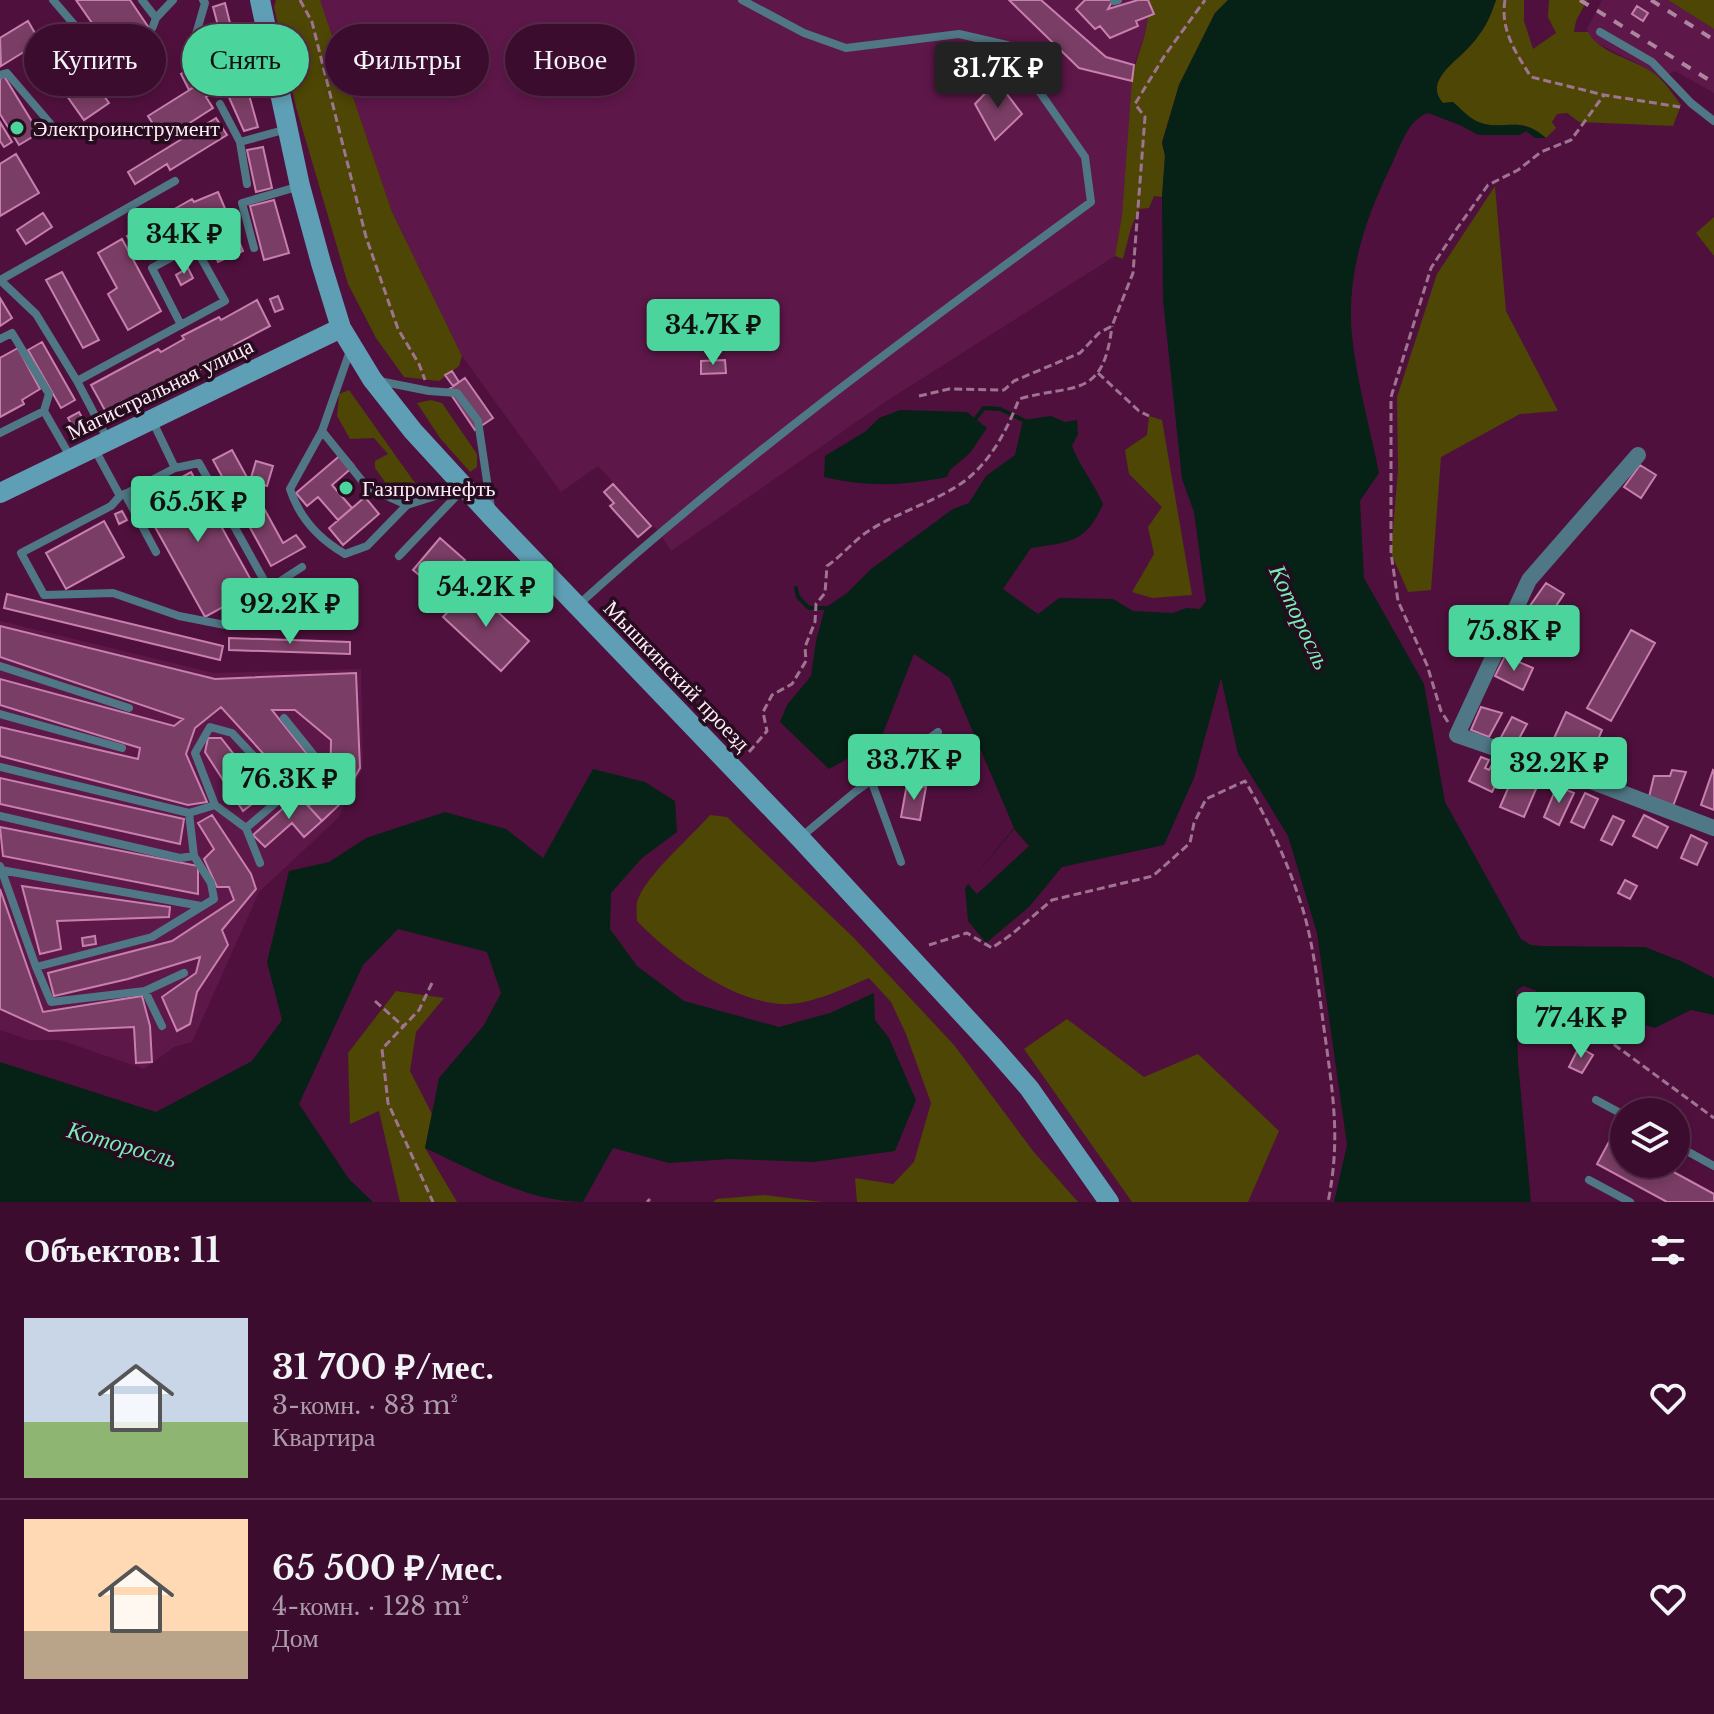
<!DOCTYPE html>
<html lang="ru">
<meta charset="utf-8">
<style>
body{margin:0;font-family:"Libre Baskerville",serif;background:#471a3a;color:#f1f3f6;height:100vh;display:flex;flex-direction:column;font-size:30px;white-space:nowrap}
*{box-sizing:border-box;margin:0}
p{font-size:26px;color:#ac9baa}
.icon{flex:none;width:44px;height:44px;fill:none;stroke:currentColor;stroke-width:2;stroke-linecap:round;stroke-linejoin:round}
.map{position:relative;height:1202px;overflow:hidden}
.drawer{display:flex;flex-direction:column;background:#3c0c2e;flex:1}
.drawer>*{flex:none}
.top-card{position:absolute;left:24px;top:24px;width:800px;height:72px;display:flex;gap:16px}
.tools{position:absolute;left:1610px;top:1098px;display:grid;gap:16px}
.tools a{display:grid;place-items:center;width:80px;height:80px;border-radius:50%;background:#3c0c2e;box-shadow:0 4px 12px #0003,0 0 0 2px #552c4a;font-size:40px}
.price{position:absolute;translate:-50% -68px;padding:0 18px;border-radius:8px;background:#4bd49b;color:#111;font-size:26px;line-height:52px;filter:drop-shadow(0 2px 4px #0008)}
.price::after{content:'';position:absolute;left:50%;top:48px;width:24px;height:18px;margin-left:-12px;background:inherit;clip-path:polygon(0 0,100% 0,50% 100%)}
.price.active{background:#222;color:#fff}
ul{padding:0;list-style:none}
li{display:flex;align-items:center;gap:24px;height:200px;padding:0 24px}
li+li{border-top:2px solid #552c4a}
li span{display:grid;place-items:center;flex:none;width:224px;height:160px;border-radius:0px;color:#555}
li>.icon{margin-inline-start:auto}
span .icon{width:96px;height:96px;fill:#fffc;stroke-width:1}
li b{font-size:34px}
h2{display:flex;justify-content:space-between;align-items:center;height:96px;padding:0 24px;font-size:34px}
.chip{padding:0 28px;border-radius:36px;background:#3c0c2e;box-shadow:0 4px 12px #0003,0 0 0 2px #552c4a;font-size:28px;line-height:72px}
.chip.active{background:#4bd49b;color:#111}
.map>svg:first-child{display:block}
</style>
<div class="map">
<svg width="1714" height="1202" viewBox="0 0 1714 1202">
<rect width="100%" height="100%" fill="#50103d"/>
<path fill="#5e1749" d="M320 0H1148L1150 17 1134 65 1122 215 1115 256 885 402 671 551 659 532 598 466 561 492 462 356 392 212Z
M1602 0H1668L1714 29V93L1675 71 1660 78 1640 65 1595 42 1589 36 1587 29Z
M0 621 214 673 361 669 363 768 338 818 259 892 192 1042 174 1047 144 1069 60 1040H29L0 1030Z"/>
<path fill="#4d4604" d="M276 0H320L392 212 462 356 459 366 439 381 404 377 376 338 348 284 296 107 274 7Z
M1148 0H1228L1215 13 1179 85 1162 142 1165 155 1162 197 1154 196 1149 208 1139 209 1131 228 1123 259 1115 256 1122 215 1132 81C1136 53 1152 28 1148 0Z
M1496 0H1524V21L1533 49 1556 33 1548 17 1549 0H1587L1576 21 1574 32H1588C1599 53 1633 59 1652 72 1664 80 1672 93 1681 105L1673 126 1579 122 1567 113 1557 114 1552 122 1556 128 1546 138C1518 114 1506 132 1478 122 1469 118 1460 109 1453 102L1443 103C1426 85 1448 67 1461 55 1470 47 1480 35 1486 24 1490 17 1493 8 1496 0Z
M1668 0H1714V29Z
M1495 186 1506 311 1558 411 1520 414 1441 457 1431 590 1408 592 1391 553 1398 470 1397 397 1437 274Z
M1714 217V256L1696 233Z
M349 390 415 483 401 494 392 492 375 468V461L388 454 374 438 350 439 337 416 339 394Z
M431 400 442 403 477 454V467L470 472 440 438 417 403Z
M1149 416 1162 420 1192 595 1152 598 1132 592 1154 554 1148 527 1162 507 1129 474 1125 450 1147 435Z
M710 815 727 817 854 938 954 1045 1033 1151 1078 1202H857L855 1178 893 1184 914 1162 931 1103 906 1034 891 1002 869 978C842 989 809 1006 780 1004 729 1000 671 956 637 921 637 915 636 908 637 902 644 877 692 836 710 815Z
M396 991 444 998 416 1032 410 1071 432 1114 425 1148 457 1202H400L379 1111 350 1124 348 1053Z
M1067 1019 1144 1077 1198 1054 1279 1131 1248 1202H1132L1024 1049Z
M764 1195 822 1202H713L717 1199Z"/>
<path fill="#062115" d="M1228 0H1496C1493 8 1490 17 1486 24 1480 35 1470 47 1461 55 1448 67 1426 85 1443 103L1453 102C1460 108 1469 118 1478 122 1506 132 1518 114 1546 138H1535L1526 131 1520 135H1478L1462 126 1428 113C1407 120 1400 148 1391 166 1365 219 1346 275 1352 336 1357 382 1370 428 1379 473L1360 501 1364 578 1424 684 1445 802 1521 939 1531 945 1542 946 1645 947 1683 962 1714 978V1015L1691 1010 1655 1028 1578 1005 1548 1000 1535 990 1523 986 1516 991 1518 1062 1531 1202H1334L1347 1145 1317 933 1288 836 1238 754 1221 678 1194 778 1164 845 1062 867 1029 907 986 943 968 921 965 888 1014 828 950 678 914 654 880 741 829 769 780 722 787 705 811 676 816 641 825 608 847 593 871 569 953 509 969 503 986 476 1015 455 1023 420 1051 416 1065 422 1077 420 1078 434 1072 446C1080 467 1094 483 1103 504 1086 543 1070 542 1031 548L1003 589 1038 614 1059 598 1113 599 1133 611 1173 613 1186 608 1200 609 1206 601 1194 512 1182 479 1163 300 1162 197 1165 156 1162 143 1179 85 1215 13Z
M900 410 967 412 987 428 970 453 950 470 947 477C902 486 868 487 824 477L825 456 866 431 879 418Z
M593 769 645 782 675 801 677 832 642 858 611 893 610 929 637 966 684 1001 779 1027 830 1013 874 993 875 1020 889 1038 916 1100 895 1151 814 1162 730 1159 669 1163 613 1148 583 1202C527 1202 475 1171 425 1148L439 1078 484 1025 501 993 487 952 398 929 363 965 299 1104 349 1179 373 1202H0V1062L156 1112 252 1061 282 1020 267 962 289 871 329 862 366 838 445 812 506 829 543 858Z"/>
<path fill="#50103d" d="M1014 829 1029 846 977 894 968 884Z"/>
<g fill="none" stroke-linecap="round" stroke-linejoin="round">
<path stroke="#062115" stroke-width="4" d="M976 418 984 408 1000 409 1023 420
M796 588 798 597 809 608H825"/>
</g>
<path fill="#7a3d65" stroke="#c87fad" stroke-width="2" d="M76 0H130L149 28 113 53Z
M1009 0H1041L1106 57 1134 65 1132 81 1079 68Z
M1085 0H1113L1108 9 1138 0H1148L1154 14 1136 21 1138 26 1110 38 1100 26 1095 29 1076 9Z
M225 3 239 59 189 90 181 74 224 48 213 7Z
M1637 6 1648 13 1643 21 1632 14Z
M28 21 40 42 1 66 0 38Z
M65 41 109 103 84 120 40 58Z
M239 59 258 127 244 131 224 86 206 97 213 108 163 140 148 116Z
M4 76 39 133 19 145 0 114V79Z
M997 81 1022 114 995 140 975 104Z
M216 118 227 135 170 170 167 164 135 184 128 172Z
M0 122 12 142 4 147 0 141Z
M263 147 272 188 256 192 247 150Z
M16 154 39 193 0 216V164Z
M218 192 243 251 218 262 201 219 138 254 127 236 192 199 194 202Z
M274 200 289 253 264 260 250 206Z
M43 213 52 227 26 244 17 230Z
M122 239 161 311 128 330 108 294 117 288 98 253Z
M188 268 193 278 181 285 176 275Z
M62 272 99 340 83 348 46 280Z
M278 296 283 309 275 312 270 299Z
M0 298 12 318 0 326Z
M257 300 270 326 234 345 237 349 201 369 199 365 107 414 91 385 158 349 161 352 184 339 182 336 219 317 221 320Z
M42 342 75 400 61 408 28 350Z
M18 348 40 389 22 400 24 404 0 417V358Z
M725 360 726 373 701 374V361Z
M452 371 459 382 453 386 445 375Z
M465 378 493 418 475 430 448 390Z
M79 412 86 425 75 431 68 418Z
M232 450 283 543 296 535 305 547 271 566 213 460Z
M343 453 354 466 332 485 352 508 338 520 318 497 307 506 296 493Z
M256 461 273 466 267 486 250 481Z
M1640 465 1656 475 1641 498 1624 487Z
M191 472 256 589 205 617 140 500Z
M613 484 651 526 638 537 610 506 614 503 604 492Z
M365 497 379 514 343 545 329 528Z
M122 511 127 520 119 524 115 514Z
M104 521 124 557 66 589 46 553Z
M440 538 465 560 438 591 413 570Z
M1546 583 1564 594 1546 621 1527 610Z
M471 587 529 641 501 671 443 617Z
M7 594 223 646 220 660 4 608Z
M0 626 215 679 356 673 360 768 339 805 322 821 308 806 330 793 331 740 295 710H272L311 759 289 782 221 707 195 728 186 754 207 802 188 805 0 756V727L138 759 140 748 0 705V679L174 726 183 719 0 657Z
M1631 630 1655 643 1611 721 1587 708Z
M1539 633 1556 639 1550 653 1533 645Z
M229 638 350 642V654L229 650Z
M1505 656 1533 668 1523 690 1495 676Z
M1481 707 1502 713 1489 737 1471 730Z
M1566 712 1602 730 1584 773 1544 760Z
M1512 717 1527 724 1515 746 1500 739Z
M208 738H221L265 794 243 811 205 752Z
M1481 757 1489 760 1485 768 1489 770 1494 761 1505 766 1492 792 1469 781Z
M1672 770 1686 772 1673 806 1649 797 1654 776H1670Z
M1713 770 1714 771V810L1701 805Z
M1515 772 1539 782 1524 817 1500 807Z
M0 778 184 819 180 844 0 804Z
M907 784 926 787 920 820 901 817Z
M1557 786 1574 793 1559 825 1544 817Z
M1585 793 1598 799 1584 828 1571 822Z
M298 795 322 821 304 837 292 823 265 847 253 835Z
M212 815 251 874 256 889 222 930 228 945 197 992 190 1024 177 1031 162 997 196 973 200 957 128 979 54 996 48 973 172 941 234 900 229 887H217L204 859 214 849 198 823Z
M1644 815 1668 827 1657 848 1633 836Z
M1613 816 1624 821 1612 845 1601 840Z
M0 827 198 866V894L3 856Z
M1691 835 1707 843 1697 865 1681 858Z
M1625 880 1637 886 1630 899 1618 893Z
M22 886 170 907 169 917 57 921 61 949 40 954Z
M0 889 43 1012 142 996 150 1026 152 1062 136 1063 134 1027 49 1031 0 1009Z
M95 936 96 944 83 946 82 938Z
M1579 1047 1593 1055 1582 1073 1569 1067Z
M1611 1138 1624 1145V1164H1659L1714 1194V1202H1667L1597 1164Z"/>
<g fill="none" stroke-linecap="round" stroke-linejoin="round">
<path stroke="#9f7491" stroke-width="3" stroke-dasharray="8 4" stroke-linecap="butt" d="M300 0 312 22 366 237 398 329 419 364 425 380
M1505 0C1500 30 1516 53 1531 77L1604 95 1680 107
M1098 373 1139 411 1149 416
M919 396 949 389 1004 390 1014 381 1080 353 1099 333 1112 326 1133 273 1145 117 1135 104 1165 55 1205 0
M1448 722 1441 711 1427 665 1398 601 1391 553V397L1431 268 1458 227 1488 185 1518 170 1541 152 1571 140 1604 95
M749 752 767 731 763 712 772 695 792 684 806 661 805 647 815 622 816 604 825 593 827 566C843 555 855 539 870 530 897 513 928 504 954 488 987 469 1006 433 1019 399 1075 383 1103 400 1112 326
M929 945 967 933 992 948 1012 934 1052 900 1153 876 1190 843 1194 823 1206 799 1245 781C1269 821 1289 865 1303 910 1315 950 1320 1002 1326 1043 1334 1102 1340 1143 1328 1202
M432 983 419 1010 382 1049 388 1103 433 1202
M375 1001 403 1026
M1547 1020 1601 1035 1714 1118
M647 1202 650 1199"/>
<path stroke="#507785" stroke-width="8" d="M53 0 108 64C133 52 147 47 156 18L142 0
M1114 1 1118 0
M156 18 173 0
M1600 32 1652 62 1691 103 1714 121
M194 41 205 3 203 0
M0 75 7 73 60 135
M220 104 240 142 287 129
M240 142 247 184
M254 248 242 203 300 186
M2 279 175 181
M0 280 36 314 77 381
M0 339 12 333 49 394 44 411 71 458
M351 348 322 431 367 487 407 505 464 487
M379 381 429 391 457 393 478 421 491 508
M152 420 175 468 125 494 156 552
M322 431 290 489C299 517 319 539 345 554L367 546 407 505
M0 433 44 411
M108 440 77 381 225 301 194 245 152 268 181 325
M94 448 120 496 124 494
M175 468 199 463 270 591
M120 496 111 506 21 553 44 595 113 593 179 616 230 626 282 580 302 567
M399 556 464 488
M577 606C739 459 915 331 1091 202L1085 157 1007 45 959 34 846 48 804 33 742 0
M0 666 129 708
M0 714 122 748
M0 767 189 813 215 805 246 828 321 764 284 718
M871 780 901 862
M215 805 195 753 210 727 232 733 264 767 284 795
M189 813 194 856
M0 816 180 858 194 856 211 883 214 899 152 937 36 967 51 1002 145 991 184 973
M246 828 260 863
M801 837 855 792 938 732
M0 866 36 967
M1 870 201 906
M145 991 162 1026
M1596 1100 1624 1115
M1676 1145 1714 1166
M1589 1180 1630 1202"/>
<path stroke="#507785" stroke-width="16" d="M1638 455 1529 580 1457 735 1588 780 1714 828"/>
<path stroke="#5f9fb5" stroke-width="20" d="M260 0 300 186 321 263 341 328 372 379 413 431 492 517 800 838 994 1048 1029 1088 1109 1202
M0 493 341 328"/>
<path stroke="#ac859f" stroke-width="4" stroke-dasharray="10 10" stroke-linecap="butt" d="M1580 0 1714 83
M1651 0 1714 40"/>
</g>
<g fill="#4bd49b" stroke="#270b1e" stroke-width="3">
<circle cx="17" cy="128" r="8"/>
<circle cx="346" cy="488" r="8"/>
</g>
<g text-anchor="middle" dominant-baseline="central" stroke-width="7" stroke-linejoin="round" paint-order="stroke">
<g font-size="22" fill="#fdedf6" stroke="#270b1e" text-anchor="start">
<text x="33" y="128">Электроинструмент</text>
<text x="362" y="488">Газпромнефть</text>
</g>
<g font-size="22" fill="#fdedf6" stroke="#270b1e">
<text transform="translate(160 389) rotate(-26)">Магистральная улица</text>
<text transform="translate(677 676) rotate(46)">Мышкинский проезд</text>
</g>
<g font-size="24" font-style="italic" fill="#79ebb7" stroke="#270b1e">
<text transform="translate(1300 617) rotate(65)">Которосль</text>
<text transform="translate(122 1144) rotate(16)">Которосль</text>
</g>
</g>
</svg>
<div class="tools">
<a><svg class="icon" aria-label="layers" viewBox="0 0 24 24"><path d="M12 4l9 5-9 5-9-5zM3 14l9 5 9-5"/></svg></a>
</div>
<b class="price active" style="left:998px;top:110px">31.7K ₽</b>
<b class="price" style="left:184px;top:276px">34K ₽</b>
<b class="price" style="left:713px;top:367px">34.7K ₽</b>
<b class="price" style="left:198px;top:544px">65.5K ₽</b>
<b class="price" style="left:486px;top:629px">54.2K ₽</b>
<b class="price" style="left:290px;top:646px">92.2K ₽</b>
<b class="price" style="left:1514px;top:673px">75.8K ₽</b>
<b class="price" style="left:914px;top:802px">33.7K ₽</b>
<b class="price" style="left:1559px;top:805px">32.2K ₽</b>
<b class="price" style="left:289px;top:821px">76.3K ₽</b>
<b class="price" style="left:1581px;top:1060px">77.4K ₽</b>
<div class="top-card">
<a class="chip">Купить</a>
<a class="chip active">Снять</a>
<a class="chip">Фильтры</a>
<a class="chip">Новое</a>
</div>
</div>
<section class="drawer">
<h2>Объектов: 11<svg class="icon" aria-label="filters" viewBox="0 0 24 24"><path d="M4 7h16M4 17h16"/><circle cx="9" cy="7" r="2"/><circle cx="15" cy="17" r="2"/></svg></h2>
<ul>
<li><span style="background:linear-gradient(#c9d6e8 65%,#8fb573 0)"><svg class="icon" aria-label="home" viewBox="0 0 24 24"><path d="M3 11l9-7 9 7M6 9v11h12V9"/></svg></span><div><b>31 700 ₽/мес.</b><p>3-комн. · 83 m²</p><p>Квартира</p></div><svg class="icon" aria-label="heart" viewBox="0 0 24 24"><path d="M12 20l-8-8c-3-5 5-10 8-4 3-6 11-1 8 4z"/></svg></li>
<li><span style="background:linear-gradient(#ffd9b3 70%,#b9a48a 0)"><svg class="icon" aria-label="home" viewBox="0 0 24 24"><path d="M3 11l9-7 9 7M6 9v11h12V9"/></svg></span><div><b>65 500 ₽/мес.</b><p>4-комн. · 128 m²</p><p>Дом</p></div><svg class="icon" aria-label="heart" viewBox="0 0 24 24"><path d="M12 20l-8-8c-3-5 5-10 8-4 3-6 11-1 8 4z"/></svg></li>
</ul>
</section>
